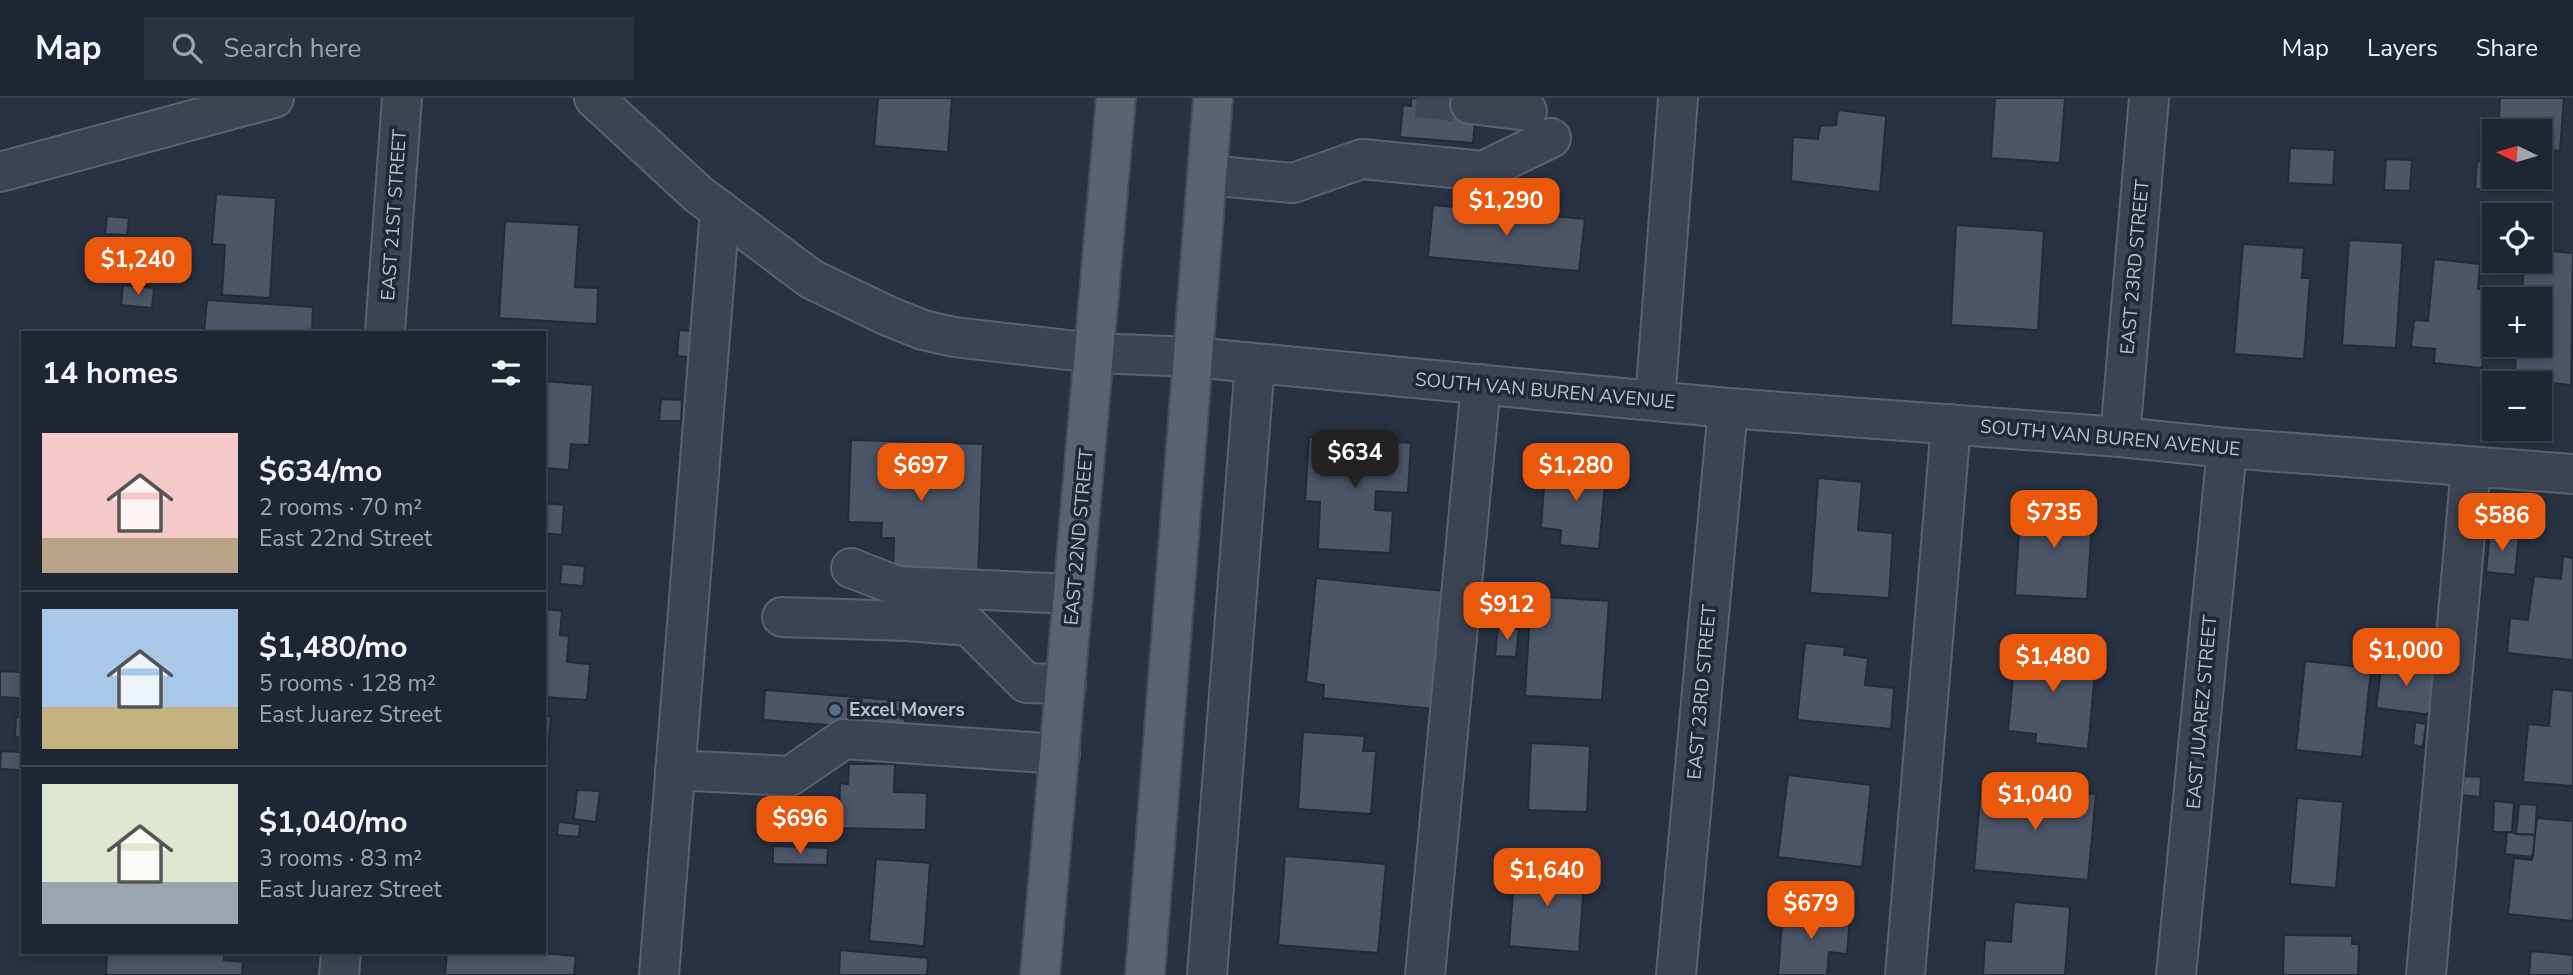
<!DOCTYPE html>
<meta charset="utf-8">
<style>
body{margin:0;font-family:"Nunito Sans",sans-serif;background:#2a323e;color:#f1f3f6;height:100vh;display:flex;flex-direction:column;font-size:26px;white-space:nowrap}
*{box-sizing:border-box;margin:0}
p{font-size:23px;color:#a0a5ac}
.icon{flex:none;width:38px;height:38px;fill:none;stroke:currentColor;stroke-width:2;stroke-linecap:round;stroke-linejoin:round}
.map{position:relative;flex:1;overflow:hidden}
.panel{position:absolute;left:21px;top:233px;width:525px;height:623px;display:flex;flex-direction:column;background:#1d2632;border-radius:0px;box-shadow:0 4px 10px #0003,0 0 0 2px #3b434d}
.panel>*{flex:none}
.needle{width:46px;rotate:275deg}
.fabs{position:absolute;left:2482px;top:21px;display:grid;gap:14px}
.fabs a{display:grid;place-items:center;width:70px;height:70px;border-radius:0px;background:#1d2632;box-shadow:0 4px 10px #0003,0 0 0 2px #3b434d;font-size:35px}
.price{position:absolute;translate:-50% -60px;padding:0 16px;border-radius:14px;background:#ea580c;color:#fff;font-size:23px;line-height:46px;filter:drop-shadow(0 2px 4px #0008)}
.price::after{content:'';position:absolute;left:50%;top:42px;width:21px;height:16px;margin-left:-10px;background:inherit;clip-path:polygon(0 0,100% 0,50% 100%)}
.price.active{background:#222;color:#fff}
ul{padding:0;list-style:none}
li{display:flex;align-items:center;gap:21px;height:175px;padding:0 21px}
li+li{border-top:2px solid #3b434d}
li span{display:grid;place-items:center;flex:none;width:196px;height:140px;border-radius:0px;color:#555}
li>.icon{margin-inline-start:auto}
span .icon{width:84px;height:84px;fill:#fffc;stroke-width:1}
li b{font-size:30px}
h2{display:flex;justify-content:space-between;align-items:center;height:84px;padding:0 21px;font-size:30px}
header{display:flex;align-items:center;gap:42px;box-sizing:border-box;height:98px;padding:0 35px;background:#1d2632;border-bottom:2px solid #3b434d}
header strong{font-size:33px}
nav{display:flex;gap:38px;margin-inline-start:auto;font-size:24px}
.search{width:490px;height:63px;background:#2a323e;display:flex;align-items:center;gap:18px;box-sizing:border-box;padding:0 24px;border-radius:0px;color:#a0a5ac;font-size:26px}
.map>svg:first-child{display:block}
</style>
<header>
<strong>Map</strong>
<div class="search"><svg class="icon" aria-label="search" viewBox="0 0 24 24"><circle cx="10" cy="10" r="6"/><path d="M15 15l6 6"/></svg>Search here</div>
<nav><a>Map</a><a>Layers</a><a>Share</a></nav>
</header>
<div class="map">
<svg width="2573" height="877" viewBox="0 0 2573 877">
<rect width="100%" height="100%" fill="#273243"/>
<path fill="#4c5669" stroke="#222b3a" stroke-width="2" d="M878 0H952L948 54 874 48Z
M1411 0H1471L1476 13 1473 45 1400 39 1403 7 1411 8Z
M1995 0H2065L2060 65 1991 60Z
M2500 0H2564L2560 53 2539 51V33H2498Z
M1838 12 1886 18 1880 94 1791 83 1793 39 1818 41 1820 28 1836 27Z
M2290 50 2335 52 2333 87 2288 85Z
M2386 61 2412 62 2410 93 2384 92Z
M2477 63 2494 64V79H2508L2507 94 2475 91Z
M216 96 276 100 270 200 222 197 225 147 212 146Z
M1433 107 1585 121 1579 173 1428 159Z
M107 118 129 120 127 137 105 136Z
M505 123 579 127 575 189 598 190 597 226 499 220Z
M1956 127 2044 133 2038 232 1951 227Z
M2349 142 2403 145 2396 250 2342 247Z
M2243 146 2304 150 2302 180H2310L2304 261 2234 256Z
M2539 152 2573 155 2571 287 2514 282 2517 247H2539V201H2521L2525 163H2539Z
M106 153 125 154 124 181 105 179Z
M2434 161 2480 166 2478 191 2490 192 2482 270 2434 265 2435 251 2411 249 2414 222 2428 223Z
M123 187 154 190 152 210 121 207Z
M207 202 313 209 312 234H204Z
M679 232 699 234 697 260 677 258Z
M544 283 593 287 589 347 571 346 569 372 544 370Z
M661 301 682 302 681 323H659Z
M1309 339 1411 345 1408 395 1376 393 1375 412 1393 413 1390 455 1318 451 1320 404 1305 403Z
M851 342 983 346 978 479 893 476 894 440H881L882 425 848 424Z
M1571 361 1607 364 1599 451 1560 447 1561 432 1541 430 1545 374 1570 376Z
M1818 380 1862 384 1858 432 1893 435 1889 500 1810 495Z
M2021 403 2093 408 2087 501 2015 497Z
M544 405 564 407 562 437 544 435Z
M2490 433 2519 436 2515 477 2486 474Z
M2563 458 2573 460V562L2507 555 2510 520 2528 522 2534 478 2561 481Z
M562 466 585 468 583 488 560 486Z
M1316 480 1445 493 1434 611 1323 600 1324 587 1306 584Z
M1531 498 1609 503 1602 602 1525 598Z
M544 511 562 513 560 537 569 538 567 564 590 566 587 602 544 599Z
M1498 529 1519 531 1516 559 1495 558Z
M2016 544 2097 552 2088 651 2035 645 2036 636 2008 633Z
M1805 545 1845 549 1844 557 1868 560 1865 587 1894 590 1891 631 1797 622Z
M2305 563 2371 570 2362 659 2296 652Z
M2382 563 2436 571 2431 614 2425 616 2376 610Z
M0 573 23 574V600L0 599Z
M2552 591 2573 593V688L2523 684 2528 626 2549 628Z
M765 592 907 603 904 633 763 622Z
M544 618H551L544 703Z
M16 619 23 620V640L15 639Z
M2415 624 2426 626 2423 649 2413 647Z
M1303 634 1365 638 1363 653H1376L1371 716 1298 711Z
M1531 645 1590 648 1587 714 1528 712Z
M1 653 23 654V672L0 671Z
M849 666H895L894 694 927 695 926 732 839 730 840 685 848 686Z
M1788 677 1871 687 1862 769 1778 759Z
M2464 678 2481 679 2480 699 2462 697Z
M1981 686 2096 696 2088 782 1974 772Z
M577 692 600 693 596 724 574 721Z
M2297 700 2343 704 2336 790 2290 786Z
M2494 703 2514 705 2512 734H2493Z
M2519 706 2537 707 2535 737 2516 736Z
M2537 720 2573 723V823L2508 816 2514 760 2532 762Z
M558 724 580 726 579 739 557 737Z
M2507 734 2535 737 2533 759 2505 756Z
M773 748 828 750 827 767 773 766Z
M1285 758 1386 766 1378 855 1278 847Z
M876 761 930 765 924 848 869 843Z
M1515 767 1585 772 1579 854 1509 848Z
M2014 804 2070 809 2065 877H1983L1985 842 2011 844Z
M1783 811 1850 817 1847 856 1829 854 1827 877H1778Z
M2284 837 2352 838V846H2359L2358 877H2283Z
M840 852 928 860 927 877H839Z
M2531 853 2573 857V877H2529Z
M107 854H225L224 862 243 864 242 877H106Z
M447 854H530L576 858 574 877H445Z"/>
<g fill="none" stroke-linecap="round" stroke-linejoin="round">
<path stroke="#3d4758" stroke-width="38" stroke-dasharray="38 19" stroke-linecap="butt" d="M1417 0 1470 6"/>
<g stroke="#5a6270" stroke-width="42">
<path id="minor" d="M594 0 698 96 811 181 888 218 923 232 954 239 1095 255 1192 259 1728 310 2120 339 2227 350 2573 376
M1470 6 1527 13
M0 74 274 0
M1207 77 1293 85 1362 61 1483 73 1551 40
M385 234 402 0
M1655 303 1678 0
M2120 339 2149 0
M851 470 897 488 1073 496
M782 519 907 523 969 528 1026 585 1066 586
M675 672 790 678 844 641 1060 656
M339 877 341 854
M659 877 720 112
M1207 877 1255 265
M1425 877 1481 286
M1676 877 1728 310
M1905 877 1951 326
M2176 877 2227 350
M2426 877 2471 369"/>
</g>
<g stroke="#454d5c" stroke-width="42">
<path id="major" d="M1040 877 1116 0
M1145 877 1213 0"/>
</g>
<use href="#minor" stroke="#3c4453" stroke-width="38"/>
<use href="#major" stroke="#5a6372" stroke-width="38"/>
</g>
<circle fill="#5c6f8a" stroke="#202938" stroke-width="2.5" cx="835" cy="612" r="7"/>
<g text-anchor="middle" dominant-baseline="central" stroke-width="7" stroke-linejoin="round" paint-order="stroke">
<g font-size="19" fill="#b9bfcc" stroke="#202938">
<text transform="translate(394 117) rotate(-86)">EAST 21ST STREET</text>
<text transform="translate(2135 169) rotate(-85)">EAST 23RD STREET</text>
<text transform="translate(1545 293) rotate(5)">SOUTH VAN BUREN AVENUE</text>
<text transform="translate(2110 340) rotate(5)">SOUTH VAN BUREN AVENUE</text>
<text transform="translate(1079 439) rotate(-85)">EAST 22ND STREET</text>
<text transform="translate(1702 594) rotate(-85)">EAST 23RD STREET</text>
<text transform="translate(2202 614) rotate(-85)">EAST JUAREZ STREET</text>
</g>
<g font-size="19" font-weight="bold" fill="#b9bfcc" stroke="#202938" text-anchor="start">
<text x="849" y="612">Excel Movers</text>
</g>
</g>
</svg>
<div class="fabs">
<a><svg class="needle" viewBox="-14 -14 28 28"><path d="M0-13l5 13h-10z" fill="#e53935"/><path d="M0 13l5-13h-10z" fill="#a0a5ac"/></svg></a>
<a><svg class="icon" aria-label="locate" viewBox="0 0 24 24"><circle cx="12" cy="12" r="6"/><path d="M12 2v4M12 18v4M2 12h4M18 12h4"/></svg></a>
<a>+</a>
<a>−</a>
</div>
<b class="price" style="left:1506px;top:140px">$1,290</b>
<b class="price" style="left:138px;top:199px">$1,240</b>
<b class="price active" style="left:1355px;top:392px">$634</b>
<b class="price" style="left:921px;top:405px">$697</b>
<b class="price" style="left:1576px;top:405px">$1,280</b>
<b class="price" style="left:2054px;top:452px">$735</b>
<b class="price" style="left:2502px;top:455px">$586</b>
<b class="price" style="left:1507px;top:544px">$912</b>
<b class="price" style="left:2406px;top:590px">$1,000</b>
<b class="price" style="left:2053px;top:596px">$1,480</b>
<b class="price" style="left:2035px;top:734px">$1,040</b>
<b class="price" style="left:800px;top:758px">$696</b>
<b class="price" style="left:1547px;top:810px">$1,640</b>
<b class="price" style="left:1811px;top:843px">$679</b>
<section class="panel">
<h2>14 homes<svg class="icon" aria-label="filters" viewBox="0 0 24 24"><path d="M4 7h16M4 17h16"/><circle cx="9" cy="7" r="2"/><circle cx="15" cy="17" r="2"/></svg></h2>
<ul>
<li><span style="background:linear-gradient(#f6c9c9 75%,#b9a48a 0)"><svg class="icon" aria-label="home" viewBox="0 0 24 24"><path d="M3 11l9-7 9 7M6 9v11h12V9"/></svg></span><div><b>$634/mo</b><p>2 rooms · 70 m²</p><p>East 22nd Street</p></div></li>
<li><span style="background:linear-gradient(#a9c7e8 70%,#c2b280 0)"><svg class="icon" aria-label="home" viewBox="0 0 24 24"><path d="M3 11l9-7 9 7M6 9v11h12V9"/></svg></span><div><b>$1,480/mo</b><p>5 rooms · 128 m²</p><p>East Juarez Street</p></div></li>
<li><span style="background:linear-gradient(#dfe7d0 70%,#9aa5b1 0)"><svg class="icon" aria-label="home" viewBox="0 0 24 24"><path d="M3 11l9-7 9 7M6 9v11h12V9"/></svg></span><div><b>$1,040/mo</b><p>3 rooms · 83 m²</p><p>East Juarez Street</p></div></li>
</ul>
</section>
</div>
